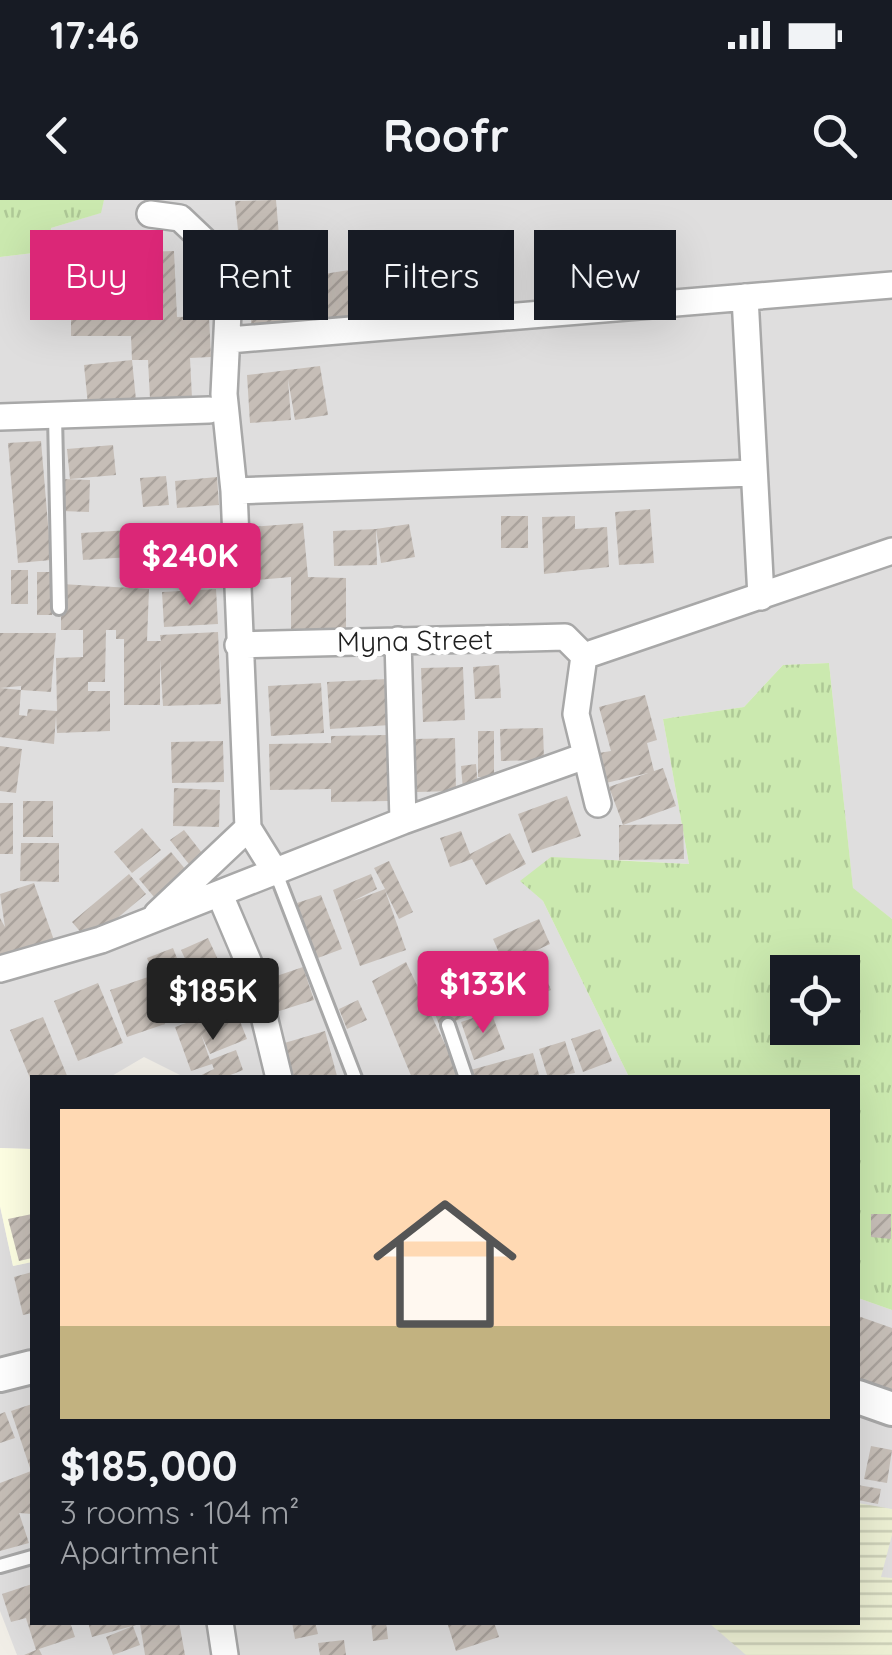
<!DOCTYPE html>
<meta charset="utf-8">
<style>
body{margin:0;font-family:Quicksand,sans-serif;background:#242831;color:#f1f3f6;height:100vh;display:flex;flex-direction:column;font-size:38px;white-space:nowrap}
*{box-sizing:border-box;margin:0}
p{font-size:32px;color:#9ea1a6}
.icon{flex:none;width:55px;height:55px;fill:none;stroke:currentColor;stroke-width:2;stroke-linecap:round;stroke-linejoin:round}
.map{position:relative;flex:1;overflow:hidden}
.sheet{position:absolute;left:30px;top:875px;width:830px;height:550px;display:flex;flex-direction:column;background:#171b24;border-radius:0px;box-shadow:0 10px 40px #0002}
.sheet>*{flex:none}
.banner{position:absolute;left:30px;top:30px;width:832px;height:90px;display:flex;gap:20px}
.controls{position:absolute;left:770px;top:755px;display:grid;gap:20px}
.controls a{display:grid;place-items:center;width:90px;height:90px;border-radius:0px;background:#171b24;box-shadow:0 10px 40px #0002;font-size:50px}
.price{position:absolute;translate:-50% -85px;padding:0 22px;border-radius:10px;background:#db2777;color:#fff;font-size:32px;line-height:65px;filter:drop-shadow(0 2px 5px #0008)}
.price::after{content:'';position:absolute;left:50%;top:60px;width:30px;height:22px;margin-left:-15px;background:inherit;clip-path:polygon(0 0,100% 0,50% 100%)}
.price.selected{background:#222;color:#fff}
ul{padding:0;list-style:none}
li{display:grid;align-content:center;gap:20px;height:530px;padding:0 30px}
li span{display:grid;place-items:center;height:310px;border-radius:0px;color:#555}
li>.icon{margin-inline-start:auto}
span .icon{width:180px;height:180px;fill:#fffc;stroke-width:1}
li b{font-size:42px}
.chip{padding:0 35px;border-radius:0px;background:#171b24;box-shadow:0 10px 40px #0002;font-size:35px;line-height:90px}
.chip.selected{background:#db2777;color:#fff}
.status{display:flex;justify-content:space-between;align-items:center;height:70px;padding:0 50px;background:#171b24;direction:ltr}
.status svg{height:28px;fill:currentColor}
header{display:flex;justify-content:space-between;align-items:center;height:130px;padding:0 30px;background:#171b24;font-size:45px;font-weight:700}
.map>svg:first-child{display:block}
</style>
<div class="status"><b>17:46</b><svg viewBox="0 0 49 12"><path d="M0 12V9h3v3zM5 12V6h3v6zM10 12V3h3v9zM15 12V0h3v12zM26 1h20v11H26zM47 4h2v5h-2z"/></svg></div>
<header><svg class="icon" aria-label="back" viewBox="0 0 24 24"><path d="M15 5l-7 7 7 7"/></svg>Roofr<svg class="icon" aria-label="search" viewBox="0 0 24 24"><circle cx="10" cy="10" r="6"/><path d="M15 15l6 6"/></svg></header>
<div class="map">
<svg width="892" height="1455" viewBox="0 0 892 1455">
<defs>
<pattern id="farmland-rules" width="6" height="5" patternUnits="userSpaceOnUse" patternTransform="scale(2.5)"><rect width="6" height="5" fill="#ecefd3"/><path d="M0 2.5h6" fill="none" stroke="#cacdb5"/></pattern>
<pattern id="grass-tufts" width="24" height="20" patternUnits="userSpaceOnUse" patternTransform="scale(2.5)"><rect width="24" height="20" fill="#cbe9af"/><path d="M3 7l-1-3M5 7V3M7 7l1-3M15 17l-1-3M17 17v-4M19 17l1-3" fill="none" stroke="#aec896"/></pattern>
<pattern id="building-hatch" width="6" height="6" patternUnits="userSpaceOnUse" patternTransform="scale(2.5)"><rect width="6" height="6" fill="#c6beb7"/><path d="M-1 1l2-2M0 6l6-6M5 7l2-2" fill="none" stroke="#aaa39d"/></pattern>
</defs>
<rect width="100%" height="100%" fill="#f1eee7"/>
<path fill="#dfdede" d="M104 0H892V719L853 689 829 463 783 465 744 507 663 519 689 664 619 660 521 681 543 701 629 877 186 878 144 857 110 877 32 878V949L0 948V57L49 51 51 28 100 13Z
M0 1006 13 1066 32 1062V1422H858V1098L892 1110V1455H17L0 1411Z"/>
<path fill="#feffe3" d="M0 948 32 949V1062L13 1066 0 1006Z"/>
<path fill="url(#farmland-rules)" d="M858 1303 892 1309V1335L881 1377 892 1378V1455H746L709 1423 858 1422Z"/>
<path fill="url(#grass-tufts)" fill-rule="evenodd" d="M0 0H104L101 13 51 28 50 51 0 57Z
M829 463 853 688 892 719V1110L858 1098V878L629 877 543 701 520 681 551 657 689 664 663 519 744 507 783 465ZM788 772H842V828H788Z"/>
<path fill="url(#building-hatch)" d="M276 0 279 36 239 40 235 1Z
M575 36 581 98 557 100 551 38Z
M174 51 177 117 209 116 211 157 190 158 192 198 150 199 148 160H132L131 136H71V103H130V119H142L140 52Z
M95 52H124V92H95Z
M451 60H481V100H451Z
M362 68 372 123 293 126 287 92 290 127 252 131 247 73 285 70 286 80Z
M132 160 136 200 88 205 84 165Z
M320 166 328 215 295 220 288 179 291 220 250 223 247 175Z
M41 241 51 360 18 363 8 243Z
M113 245 116 275 70 279 67 249Z
M166 276 169 305 143 307 140 278Z
M217 277 219 305 177 308 175 281Z
M62 279 90 280 89 312 61 311Z
M650 309 654 363 619 365 615 312Z
M501 316H528V348H501Z
M575 316V329L607 327 609 367 544 374 542 317Z
M303 323 308 377 346 378V432H291V377L257 380 252 327Z
M409 324 415 357 381 363 376 329Z
M376 329 377 365 334 366 333 331Z
M130 330 131 357 83 360 81 333Z
M11 370H28V404H11Z
M37 372H52V415H37Z
M61 384 149 389 147 441H161L160 435 218 432 221 504 163 506 160 459V505H124V439H116V430H106L105 482H88V491H110V531L57 533 56 516 54 544 0 537V488L21 490V486L0 488V433H56L51 492 21 490 19 515 27 516 28 509 57 511 56 458 83 457V430H61Z
M216 389 218 424 164 427 162 392Z
M499 465 501 498 475 499 473 467Z
M463 467 465 520 423 522 421 468Z
M387 479 390 525 330 529 327 482Z
M321 483 324 533 271 536 268 486Z
M645 495 657 540 647 543 654 571 663 568 676 606 623 625 683 624 684 659 619 660V625H623L609 587 648 573 606 583 599 553 611 551 599 507Z
M543 528 544 560 501 561 500 529Z
M478 531H494V577H478Z
M387 535 388 601 331 602V589L270 590 269 544 331 543V536Z
M455 538 456 591 416 592 415 539Z
M223 541 224 582 172 583 171 542Z
M0 546 22 549 16 593 0 591Z
M476 564 478 588 463 590 461 566Z
M174 588 220 590 219 627 173 626Z
M567 596 581 636 532 653 518 614Z
M23 601H53V637H23Z
M0 603H13V654H0Z
M142 628 161 650 132 673 114 652Z
M184 630 206 658 192 668 170 640Z
M461 631 470 654 510 633 526 664 486 685 472 659 450 667 440 638Z
M21 643H59V682L20 681Z
M171 652 186 670 154 697 139 679Z
M389 661 413 712 399 719 385 690 406 750 360 766 333 690 371 674 377 689 353 701 385 689 374 668Z
M129 674 146 694 89 742 72 722Z
M34 683 56 746 0 764V718L5 727 0 694Z
M321 695 342 749 315 759 294 704Z
M539 719 550 744 535 751 551 790 521 803 493 739Z
M208 738 234 794 207 806 181 750Z
M173 748 186 781 160 791 147 758Z
M406 762 461 878H412L372 781Z
M303 767 314 800 273 813 262 781Z
M489 767 503 802 440 827 427 793Z
M148 777 165 824 127 837 110 790Z
M98 783 123 843 78 861 54 801Z
M358 800 367 820 347 829 339 809Z
M234 806 247 839 210 854 201 834 210 860 236 850 243 870 223 878H195L214 869 212 864 191 871 175 827Z
M491 812 505 849 474 860 461 822Z
M43 817 68 878H30L10 830Z
M600 829 612 861 583 872 571 839Z
M325 831 337 876 291 878 281 844Z
M565 841 575 873 548 878 539 849Z
M533 853 540 878H468L467 871Z
M32 1014V1058L19 1061 8 1019Z
M871 1014H891V1039L871 1037Z
M32 1072V1113L23 1115 14 1077Z
M858 1116 892 1128V1202L858 1192Z
M32 1204V1314L19 1313 29 1343 0 1351V1283L31 1271 11 1211Z
M5 1212 15 1238 0 1243V1214Z
M871 1246 892 1250 887 1283 864 1279Z
M858 1285 881 1289 878 1304 858 1300Z
M32 1384V1422H70L75 1437 39 1449 42 1455H24L36 1450 26 1418 11 1422 2 1394Z
M88 1422H179L185 1455H145L140 1424 92 1437Z
M292 1422H315L318 1434 295 1439Z
M371 1422H386L388 1439 373 1441Z
M447 1422H494L499 1437 456 1451Z
M133 1426 140 1445 113 1455 106 1437Z
M344 1440 346 1455H320L318 1443Z"/>
<g fill="none" stroke-linecap="round" stroke-linejoin="round">
<g stroke="#a8a8a8" stroke-width="18">
<path id="service" d="M55 215 59 408
M276 673 355 878
M448 825 466 878
M0 1366 32 1357"/>
</g>
<g stroke="#a8a8a8" stroke-width="30">
<path id="minor" d="M150 14 180 18 218 54 228 112 224 194 234 291 248 628 276 673
M745 97 761 397
M229 140 892 85
M0 217 209 210
M234 291 753 273
M398 440 403 621
M238 445 565 437 584 456
M584 456 892 351
M584 456 576 514 598 604
M220 695 254 775 279 878
M157 714 248 628
M0 769 101 740 403 621 585 556
M220 1422 225 1455"/>
</g>
<g stroke="#a8a8a8" stroke-width="38">
<path id="tertiary" d="M0 1175 32 1167
M858 1197 892 1209"/>
</g>
<use href="#service" stroke="#fff" stroke-width="12"/>
<use href="#minor" stroke="#fff" stroke-width="25"/>
<use href="#tertiary" stroke="#fff" stroke-width="32"/>
</g>
<g text-anchor="middle" dominant-baseline="central" stroke-width="10" stroke-linejoin="round" paint-order="stroke">
<g font-size="28" fill="#212121" stroke="#fff">
<text transform="translate(415 440) rotate(-1)">Myna Street</text>
</g>
</g>
</svg>
<div class="controls">
<a><svg class="icon" aria-label="locate" viewBox="0 0 24 24"><circle cx="12" cy="12" r="6"/><path d="M12 2v4M12 18v4M2 12h4M18 12h4"/></svg></a>
</div>
<b class="price" style="left:190px;top:408px">$240K</b>
<b class="price" style="left:483px;top:836px">$133K</b>
<b class="price selected" style="left:213px;top:843px">$185K</b>
<div class="banner">
<a class="chip selected">Buy</a>
<a class="chip">Rent</a>
<a class="chip">Filters</a>
<a class="chip">New</a>
</div>
<section class="sheet">
<ul>
<li><span style="background:linear-gradient(#ffd9b3 70%,#c2b280 0)"><svg class="icon" aria-label="home" viewBox="0 0 24 24"><path d="M3 11l9-7 9 7M6 9v11h12V9"/></svg></span><div><b>$185,000</b><p>3 rooms · 104 m²</p><p>Apartment</p></div></li>
</ul>
</section>
</div>
